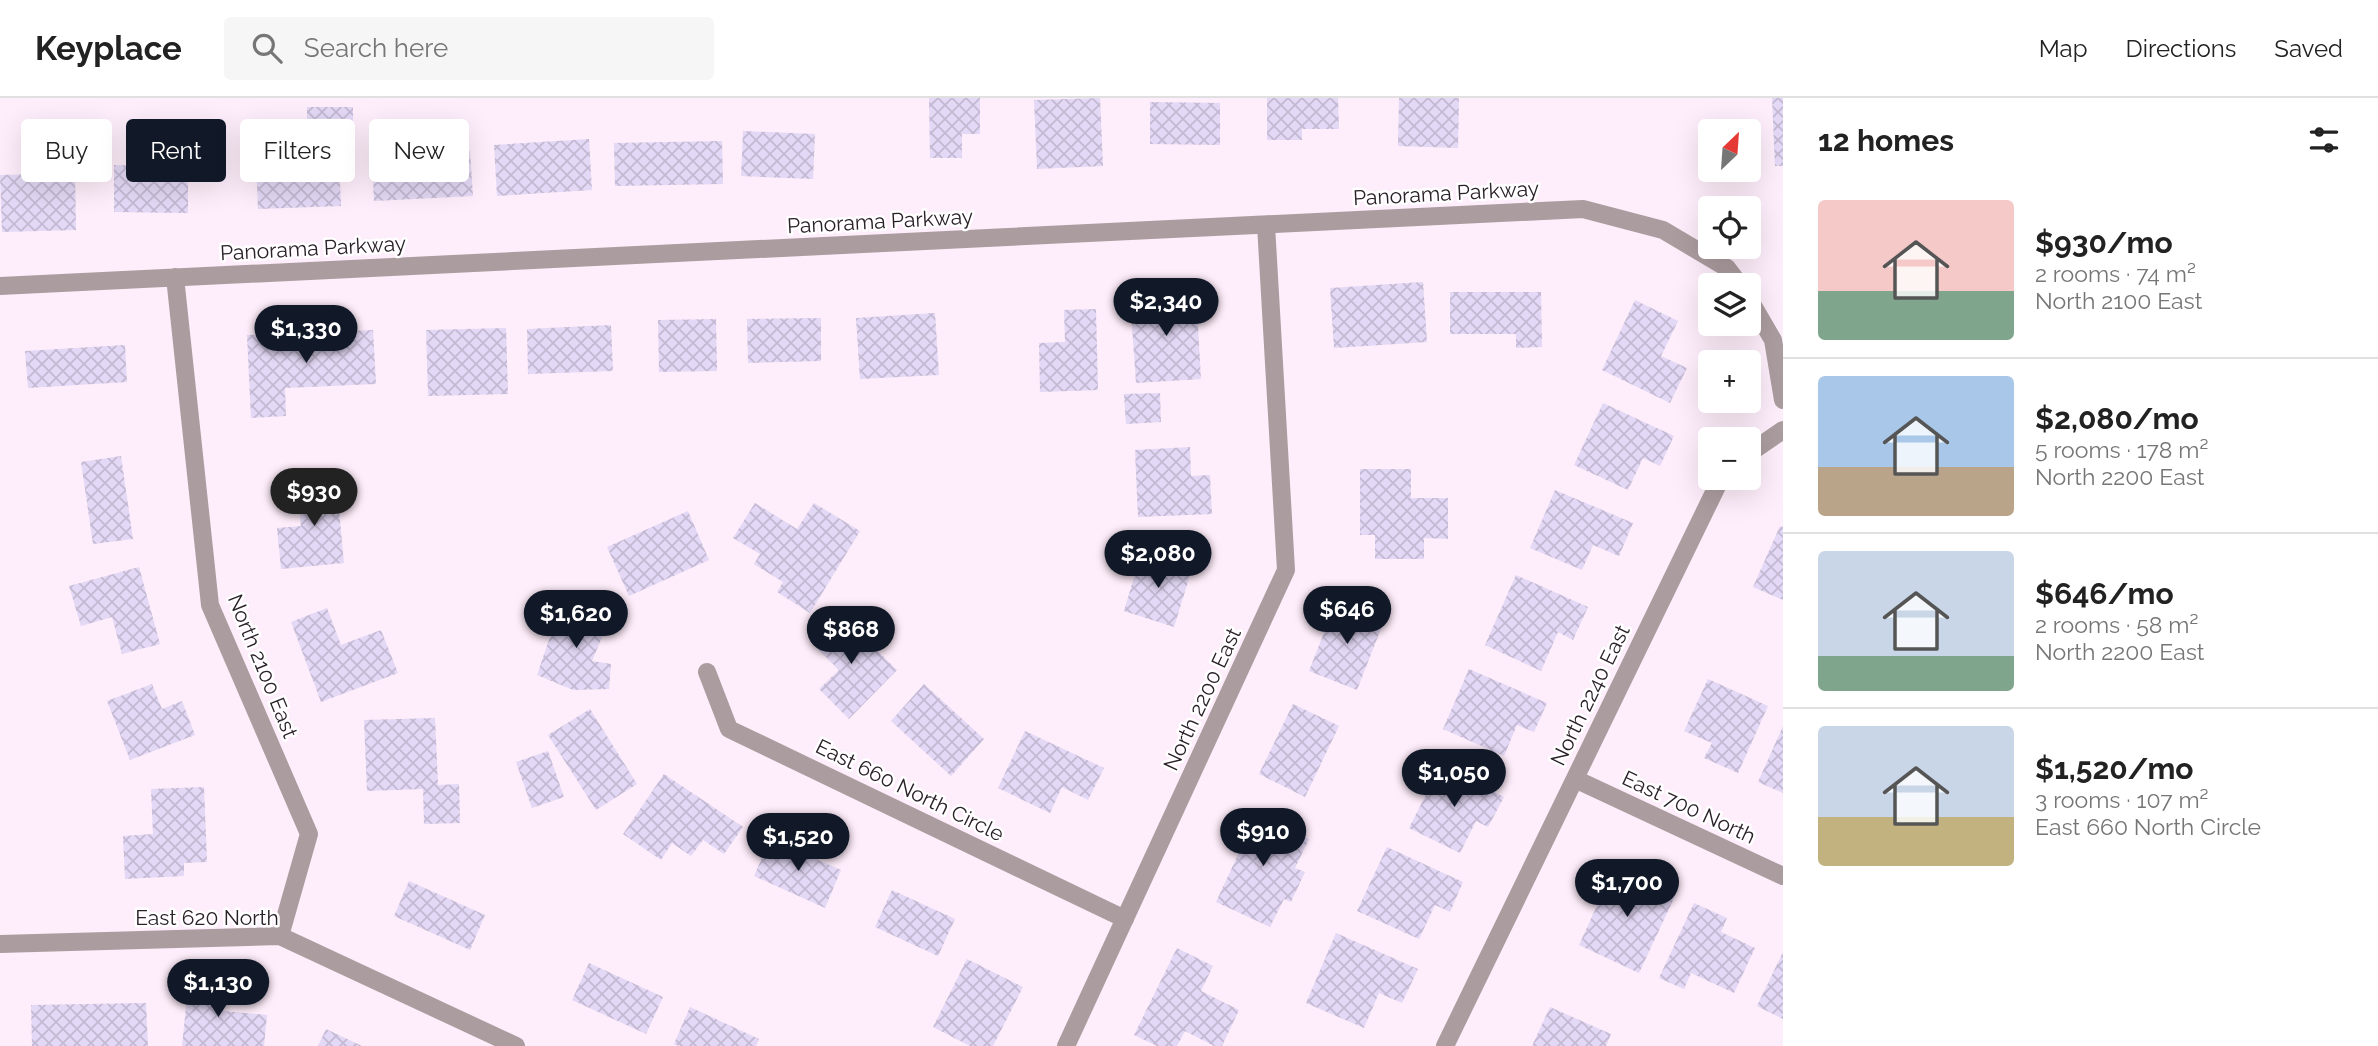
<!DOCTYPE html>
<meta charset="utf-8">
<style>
body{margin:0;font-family:Raleway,sans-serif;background:#f6f6f6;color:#222;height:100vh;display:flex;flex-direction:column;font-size:26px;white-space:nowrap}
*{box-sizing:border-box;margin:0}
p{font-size:23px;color:#767676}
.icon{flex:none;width:38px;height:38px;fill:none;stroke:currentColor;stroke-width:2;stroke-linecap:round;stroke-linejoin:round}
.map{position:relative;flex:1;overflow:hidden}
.sheet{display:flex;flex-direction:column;background:#fff;width:595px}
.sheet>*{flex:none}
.hud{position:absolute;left:21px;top:21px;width:665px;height:63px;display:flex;gap:14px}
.needle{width:46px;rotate:25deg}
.fabs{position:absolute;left:1698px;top:21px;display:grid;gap:14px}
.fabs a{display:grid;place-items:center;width:63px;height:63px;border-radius:7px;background:#fff;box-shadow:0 7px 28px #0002;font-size:35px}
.price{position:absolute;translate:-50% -60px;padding:0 16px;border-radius:24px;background:#111827;color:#fff;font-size:23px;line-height:46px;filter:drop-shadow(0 2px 4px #0008)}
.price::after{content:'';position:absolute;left:50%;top:42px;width:21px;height:16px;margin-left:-10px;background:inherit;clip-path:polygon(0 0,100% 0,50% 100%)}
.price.on{background:#222;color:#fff}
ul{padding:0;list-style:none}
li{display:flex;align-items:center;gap:21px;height:175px;padding:0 35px}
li+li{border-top:2px solid #e0e0e0}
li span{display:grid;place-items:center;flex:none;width:196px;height:140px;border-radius:7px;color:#555}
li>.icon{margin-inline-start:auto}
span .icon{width:84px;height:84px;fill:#fffc;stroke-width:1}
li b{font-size:30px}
h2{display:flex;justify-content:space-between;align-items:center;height:84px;padding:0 35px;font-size:30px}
.pill{padding:0 24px;border-radius:7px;background:#fff;box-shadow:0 7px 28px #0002;font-size:24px;line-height:63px}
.pill.on{background:#111827;color:#fff}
header{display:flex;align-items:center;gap:42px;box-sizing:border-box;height:98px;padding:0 35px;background:#fff;border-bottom:2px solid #e0e0e0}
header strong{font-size:33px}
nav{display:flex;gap:38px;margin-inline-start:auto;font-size:24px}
.search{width:490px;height:63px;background:#f6f6f6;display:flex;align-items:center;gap:18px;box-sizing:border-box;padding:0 24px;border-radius:7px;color:#767676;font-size:26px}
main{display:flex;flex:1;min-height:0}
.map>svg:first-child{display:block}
</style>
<header>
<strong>Keyplace</strong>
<div class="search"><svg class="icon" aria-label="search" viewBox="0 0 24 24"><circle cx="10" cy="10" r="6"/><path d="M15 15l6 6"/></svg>Search here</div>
<nav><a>Map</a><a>Directions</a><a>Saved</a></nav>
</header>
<main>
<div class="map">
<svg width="1783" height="948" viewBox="0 0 1783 948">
<defs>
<pattern id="building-cross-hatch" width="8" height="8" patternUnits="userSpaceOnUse" patternTransform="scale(1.75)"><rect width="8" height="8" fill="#e3d8f5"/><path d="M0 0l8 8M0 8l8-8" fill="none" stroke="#c3b9d2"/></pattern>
</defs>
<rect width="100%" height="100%" fill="#feedfa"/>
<path fill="url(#building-cross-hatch)" d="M929 0H980V36H962V60H930Z
M1100 0 1103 68 1037 71 1034 2Z
M1267 0H1338L1339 31H1302V42H1267Z
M1399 0H1459L1458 50 1398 48Z
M1772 0H1783V68H1775Z
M1150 4 1220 5V47L1150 46Z
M307 9H353V42H307Z
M743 33 815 36 813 81 741 78Z
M589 41 592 92 497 98 494 47Z
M722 43 723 86 615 88 614 45Z
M470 53 473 98 374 103 372 58Z
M339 60 341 108 258 111 256 63Z
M114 67 188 69V115L114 114Z
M75 75 76 132 2 134 0 77Z
M1423 184 1427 244 1334 250 1330 190Z
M1450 194H1541L1542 249 1516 250V236H1450Z
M1196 195 1201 281 1136 285 1130 200Z
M1635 202 1678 223 1661 258 1687 270 1670 305 1602 272Z
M1096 211 1098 292 1040 294 1039 245 1065 244 1064 212Z
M935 215 939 277 860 281 856 220Z
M821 220V263L748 265 747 221Z
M716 221 717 273 659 274 658 222Z
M611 227 613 273 528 276 527 231Z
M506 230 508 296 428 298 426 232Z
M373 232 376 286 285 290 286 318 251 320 247 237Z
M125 247 127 284 28 290 25 253Z
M1160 295 1161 324 1126 326 1124 296Z
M1603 305 1674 338 1660 368 1643 360 1628 392 1574 367Z
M1190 349 1191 378 1210 377 1212 416 1138 419 1135 352Z
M121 358 133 441 93 446 81 364Z
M1360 371H1411V400H1448V441L1424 440V461H1375V437H1360Z
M336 380 344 465 281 471 277 430 301 428 296 384Z
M1555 392 1633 425 1619 458 1593 447 1582 472 1530 450Z
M755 405 797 431 814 405 860 433 810 515 777 494 783 484 754 466 760 456 733 440Z
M688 413 709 462 629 498 607 449Z
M1780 428 1783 429V502L1753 489Z
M1141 456 1192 471 1174 529 1124 513Z
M139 469 160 546 122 556 112 519 81 528 69 488Z
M1516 477 1588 509 1573 542 1558 534 1541 573 1485 547Z
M563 501 610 520 592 563 611 566 609 591 573 592 537 577Z
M1336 504 1384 523 1357 592 1309 573Z
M327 510 341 547 381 532 398 575 321 604 291 524Z
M838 514 897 572 849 621 819 591 839 572 810 543Z
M1469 571 1547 605 1534 634 1517 627 1504 658 1443 631Z
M1708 581 1768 608 1738 675 1704 660 1712 645 1684 633Z
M152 586 162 611 182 603 195 637 130 662 107 603Z
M924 586 984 641 951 678 891 623Z
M1293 606 1339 628 1305 699 1259 676Z
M590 611 637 686 596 712 548 637Z
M435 620 438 687 459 686 460 725 424 726 423 691 367 693 364 622Z
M1783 628V695L1758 684Z
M1025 633 1104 670 1088 702 1062 689 1050 715 998 690Z
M548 653 564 699 532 710 516 664Z
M1441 667 1504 699 1488 729 1476 723 1460 755 1409 730Z
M664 676 743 729 724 756 703 742 691 758 672 745 661 762 623 736Z
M204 689 207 764 184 765V778L125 781 123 738 153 736 151 691Z
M1243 710 1309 741 1295 770 1305 774 1291 804 1284 801 1270 829 1216 804 1243 746 1229 740Z
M770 741 841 772 825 810 754 778Z
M1387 749 1463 784 1450 814 1435 807 1419 841 1357 813Z
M1615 768 1676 796 1639 875 1579 847Z
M409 783 485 817 470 852 394 818Z
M892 792 955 821 938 858 875 829Z
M1694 805 1727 820 1721 834 1755 850 1734 895 1691 875 1684 891 1659 880Z
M1336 835 1418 871 1402 905 1379 895 1364 930 1306 905Z
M1177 850 1213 868 1201 893 1239 912 1222 948H1214L1185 933 1177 948H1157L1134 937Z
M1783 854V921L1757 908Z
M967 861 1023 889 993 948H970L933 929Z
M589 865 663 899 646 936 572 902Z
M189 880 226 884 223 913 267 917 264 948H182Z
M146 905 148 948H32L31 907Z
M690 909 759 941 756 948H679L674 946Z
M1550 909 1611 936 1606 948H1532Z
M326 931 362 948H318Z"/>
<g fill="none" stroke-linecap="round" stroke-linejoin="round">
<path stroke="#ab9c9f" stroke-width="18" d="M175 179 210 507 309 736 280 838
M0 188 1583 111 1663 132 1727 170 1740 187
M1748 199 1773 242 1783 302
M1748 356 1783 332
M707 574 729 631 1125 821
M1575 681 1783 778
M0 846 280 838 516 948
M1066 948 1286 472 1266 127
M1445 948 1721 380"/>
</g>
<g text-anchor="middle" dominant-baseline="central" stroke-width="5" stroke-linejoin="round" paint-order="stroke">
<g font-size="21" fill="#2b2129" stroke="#fff">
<text transform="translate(1446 95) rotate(-3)">Panorama Parkway</text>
<text transform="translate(880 123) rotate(-3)">Panorama Parkway</text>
<text transform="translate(313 150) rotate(-3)">Panorama Parkway</text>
<text transform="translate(263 568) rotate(68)">North 2100 East</text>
<text transform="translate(1590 597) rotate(-64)">North 2240 East</text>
<text transform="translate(1202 601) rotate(-65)">North 2200 East</text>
<text transform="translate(910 692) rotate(26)">East 660 North Circle</text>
<text transform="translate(1689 709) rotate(25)">East 700 North</text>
<text x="207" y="819">East 620 North</text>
</g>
</g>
</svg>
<div class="fabs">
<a><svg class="needle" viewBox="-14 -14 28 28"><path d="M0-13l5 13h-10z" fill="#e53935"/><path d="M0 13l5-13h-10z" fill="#767676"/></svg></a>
<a><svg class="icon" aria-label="locate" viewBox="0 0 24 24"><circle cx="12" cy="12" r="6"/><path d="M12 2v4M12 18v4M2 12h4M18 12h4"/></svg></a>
<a><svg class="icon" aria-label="layers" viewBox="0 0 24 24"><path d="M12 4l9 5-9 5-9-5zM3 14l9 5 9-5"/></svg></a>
<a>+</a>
<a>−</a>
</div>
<b class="price" style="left:1166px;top:240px">$2,340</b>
<b class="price" style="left:306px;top:267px">$1,330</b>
<b class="price on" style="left:314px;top:430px">$930</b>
<b class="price" style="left:1158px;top:492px">$2,080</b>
<b class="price" style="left:1347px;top:548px">$646</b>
<b class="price" style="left:576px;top:552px">$1,620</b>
<b class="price" style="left:851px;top:568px">$868</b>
<b class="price" style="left:1454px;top:711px">$1,050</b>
<b class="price" style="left:1263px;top:770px">$910</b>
<b class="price" style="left:798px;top:775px">$1,520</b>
<b class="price" style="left:1627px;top:821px">$1,700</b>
<b class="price" style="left:218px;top:921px">$1,130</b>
<div class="hud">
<a class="pill">Buy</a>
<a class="pill on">Rent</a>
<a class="pill">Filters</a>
<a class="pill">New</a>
</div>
</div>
<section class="sheet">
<h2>12 homes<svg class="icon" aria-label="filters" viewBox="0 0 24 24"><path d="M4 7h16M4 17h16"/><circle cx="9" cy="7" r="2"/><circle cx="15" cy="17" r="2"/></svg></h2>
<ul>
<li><span style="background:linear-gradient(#f6c9c9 65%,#7fa58c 0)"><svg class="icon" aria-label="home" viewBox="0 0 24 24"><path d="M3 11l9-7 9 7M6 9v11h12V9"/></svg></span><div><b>$930/mo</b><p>2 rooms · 74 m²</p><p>North 2100 East</p></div></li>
<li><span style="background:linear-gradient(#a9c7e8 65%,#b9a48a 0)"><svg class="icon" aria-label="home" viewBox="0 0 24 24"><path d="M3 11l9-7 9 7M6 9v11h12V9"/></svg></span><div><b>$2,080/mo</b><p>5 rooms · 178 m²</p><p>North 2200 East</p></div></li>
<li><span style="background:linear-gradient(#c9d6e8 75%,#7fa58c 0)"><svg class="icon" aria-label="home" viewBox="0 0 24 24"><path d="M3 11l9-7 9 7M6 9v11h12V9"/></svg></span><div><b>$646/mo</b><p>2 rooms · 58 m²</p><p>North 2200 East</p></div></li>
<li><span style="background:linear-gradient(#c9d6e8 65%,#c2b280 0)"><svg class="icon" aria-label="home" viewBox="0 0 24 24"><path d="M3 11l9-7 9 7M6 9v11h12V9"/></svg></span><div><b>$1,520/mo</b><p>3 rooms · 107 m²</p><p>East 660 North Circle</p></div></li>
</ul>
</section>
</main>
